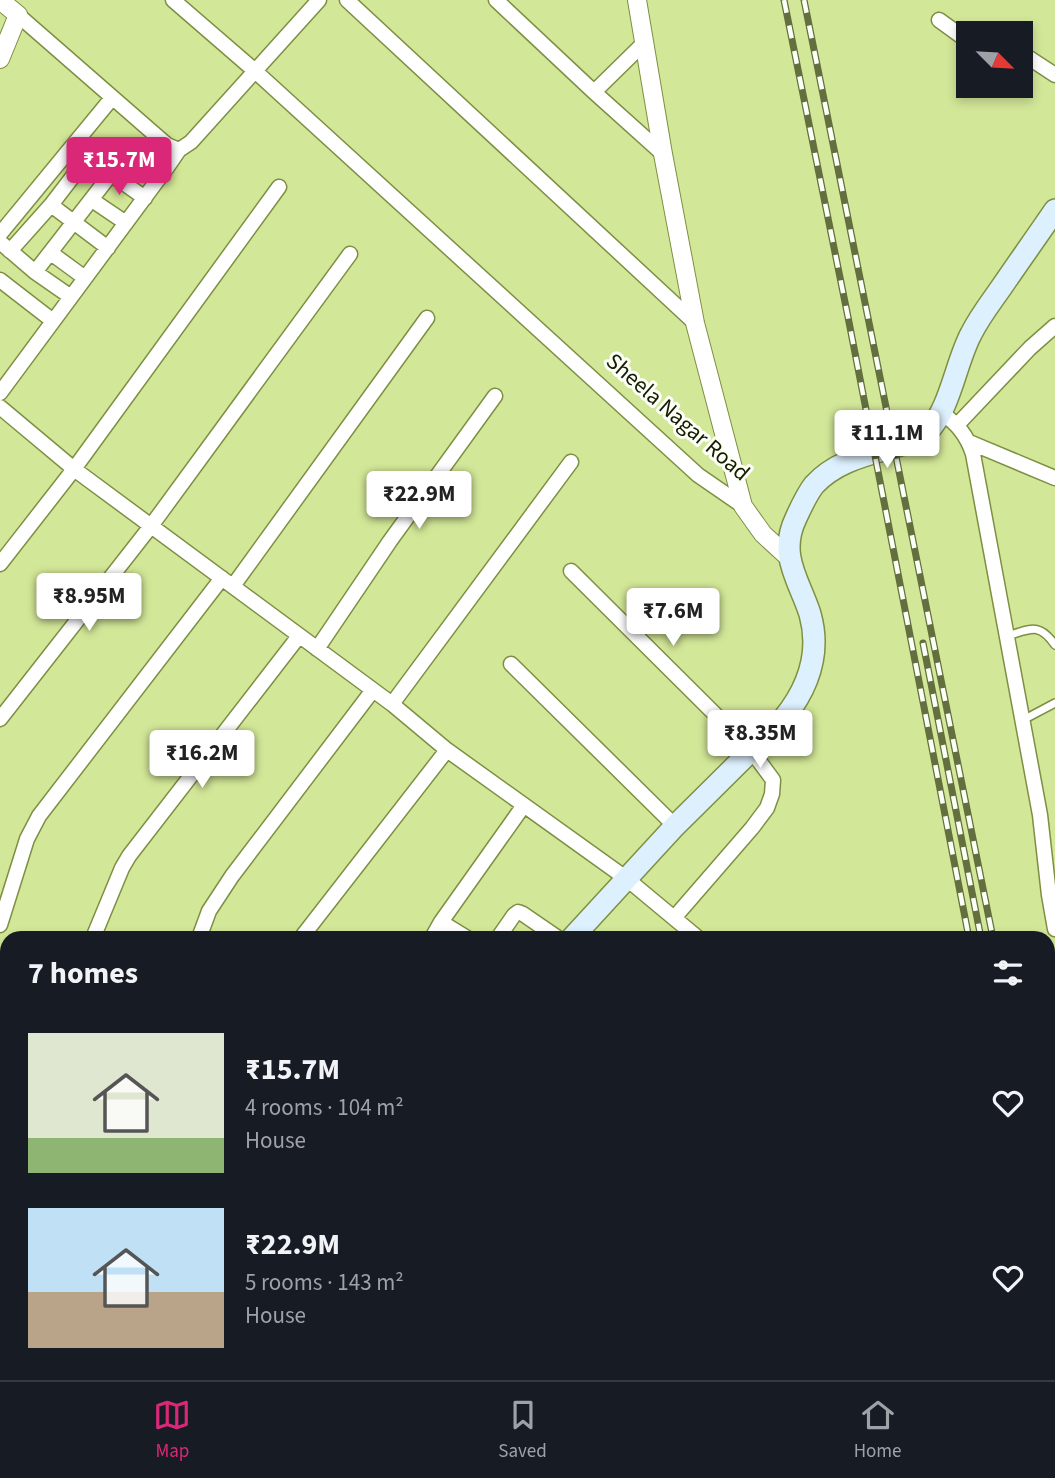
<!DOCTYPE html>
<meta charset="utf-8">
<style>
body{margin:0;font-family:"Source Sans 3",sans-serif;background:#20242c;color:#f1f3f6;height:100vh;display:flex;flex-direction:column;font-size:26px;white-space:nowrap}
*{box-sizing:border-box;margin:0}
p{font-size:23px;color:#9ea1a6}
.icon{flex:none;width:38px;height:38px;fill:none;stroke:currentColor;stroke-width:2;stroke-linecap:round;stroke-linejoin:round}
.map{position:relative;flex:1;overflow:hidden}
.sheet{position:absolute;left:0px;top:931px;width:1055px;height:450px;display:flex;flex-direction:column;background:#171b24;border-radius:21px 21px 0 0;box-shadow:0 4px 10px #0003}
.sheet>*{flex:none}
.needle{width:46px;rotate:114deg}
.controls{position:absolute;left:956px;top:21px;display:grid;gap:14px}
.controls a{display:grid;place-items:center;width:77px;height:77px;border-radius:0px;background:#171b24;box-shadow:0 4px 10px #0003;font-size:35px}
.price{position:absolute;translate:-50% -60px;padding:0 16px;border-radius:7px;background:#fff;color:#222;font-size:23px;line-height:46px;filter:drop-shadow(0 2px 4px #0008)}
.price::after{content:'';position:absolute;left:50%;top:42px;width:21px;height:16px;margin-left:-10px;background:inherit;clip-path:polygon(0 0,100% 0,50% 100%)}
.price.current{background:#db2777;color:#fff}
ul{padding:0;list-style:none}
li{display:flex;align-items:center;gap:21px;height:175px;padding:0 28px}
li span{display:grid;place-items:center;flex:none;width:196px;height:140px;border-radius:0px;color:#555}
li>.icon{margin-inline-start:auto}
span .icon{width:84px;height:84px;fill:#fffc;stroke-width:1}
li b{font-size:30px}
h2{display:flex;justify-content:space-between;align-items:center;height:84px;padding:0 28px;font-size:30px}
.tab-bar{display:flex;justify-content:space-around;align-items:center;height:98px;border-top:2px solid #363941;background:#171b24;font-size:19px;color:#9ea1a6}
.tab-bar a{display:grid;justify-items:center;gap:4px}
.tab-bar .current{color:#db2777}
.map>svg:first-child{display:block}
</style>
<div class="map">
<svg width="1055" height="1380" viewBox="0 0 1055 1380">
<rect width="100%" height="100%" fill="#d3e798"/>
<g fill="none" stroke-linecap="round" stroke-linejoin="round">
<g stroke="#7e8f43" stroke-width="10">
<path id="service" d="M1007 636C1031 629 1039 622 1055 645
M1023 720 1055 703"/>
</g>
<g stroke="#7e8f43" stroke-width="17">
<path id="minor" d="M173 0 255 71 698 475 743 506
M347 0 695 323
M496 0 594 92 663 154
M18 15 167 145 179 150
M939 20 968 41
M1020 52 1055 75
M594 92 644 43
M92 200 126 223
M51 205 108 248
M0 234 112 98
M0 242 35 272 71 297
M10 251 51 205 84 162 88 160 94 162 145 198
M51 253 85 278
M35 272 111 174
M0 280 53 321
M0 393 168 166 179 150 191 142 319 0
M0 407 74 469 392 704 447 750 627 879 698 938
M941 412C957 424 967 435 973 454L1040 815 1049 895 1055 929
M958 424 1030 348 1055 326
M969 442 1055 478
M0 564 74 469 279 187
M571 571 751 750 773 780 772 794 767 808 752 828 674 918
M233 586 427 318
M317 649 390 541 495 396
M511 664 675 826
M392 704 571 462
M0 719 151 526 350 254
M441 922 467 938
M0 925 27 839 39 816 222 578
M93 938 122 868 129 856 299 636
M199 938 209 911 232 876 373 690
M301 938 447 750
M432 938 441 922 524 805
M498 938 514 915 518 912 523 914 558 938
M0 982 7 984
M0 1027 7 1029
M0 1095 7 1074
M0 1135 7 1136
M0 1250 7 1253
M135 1374 147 1380
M232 1380 235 1374
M330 1380 333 1374"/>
</g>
<g stroke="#7e8f43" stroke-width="20">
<path id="tertiary" d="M637 0 663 154 695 323 743 506 763 534 788 557
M0 59 18 15 0 0"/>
</g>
<g stroke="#7e8f43" stroke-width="24">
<path id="secondary" d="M572 938 675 826 784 718C808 688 821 653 810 614 799 580 778 555 796 518 801 507 807 494 814 485 834 463 862 456 890 448 903 444 918 441 928 431 950 409 956 362 971 334 980 316 992 301 1003 285 1020 260 1038 235 1055 210
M0 1369 7 1360"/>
</g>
<use href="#service" stroke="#fff" stroke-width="7"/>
<use href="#minor" stroke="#fff" stroke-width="14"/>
<use href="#tertiary" stroke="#fff" stroke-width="18"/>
<use href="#secondary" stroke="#ddf0fd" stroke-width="21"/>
<g stroke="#636f3e" stroke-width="7">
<path id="rail" d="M784 0 848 317 969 938
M804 0 993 938
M923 643 981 938
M1048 1237 1055 1273
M1048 1290 1055 1329
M1048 1347 1054 1380"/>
</g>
<use href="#rail" stroke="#fcfff7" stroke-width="4.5" stroke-dasharray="13" stroke-linecap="butt"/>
</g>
<g text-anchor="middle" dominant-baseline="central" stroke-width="6" stroke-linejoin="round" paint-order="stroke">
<g font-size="23" fill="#161c00" stroke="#fcfff7">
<text transform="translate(678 417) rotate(41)">Sheela Nagar Road</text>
</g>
</g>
</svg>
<div class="controls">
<a><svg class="needle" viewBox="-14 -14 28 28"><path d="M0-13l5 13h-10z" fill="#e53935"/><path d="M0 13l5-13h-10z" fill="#9ea1a6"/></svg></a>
</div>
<b class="price current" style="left:119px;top:197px">₹15.7M</b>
<b class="price" style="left:887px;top:470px">₹11.1M</b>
<b class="price" style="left:419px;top:531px">₹22.9M</b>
<b class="price" style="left:89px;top:633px">₹8.95M</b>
<b class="price" style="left:673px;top:648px">₹7.6M</b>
<b class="price" style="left:760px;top:770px">₹8.35M</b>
<b class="price" style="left:202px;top:790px">₹16.2M</b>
<section class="sheet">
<h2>7 homes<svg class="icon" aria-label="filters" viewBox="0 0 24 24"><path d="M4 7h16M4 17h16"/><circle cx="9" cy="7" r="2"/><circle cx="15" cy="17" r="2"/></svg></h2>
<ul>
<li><span style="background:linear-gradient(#dfe7d0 75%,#8fb573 0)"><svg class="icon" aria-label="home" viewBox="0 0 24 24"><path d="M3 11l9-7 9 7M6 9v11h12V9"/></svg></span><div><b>₹15.7M</b><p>4 rooms · 104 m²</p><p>House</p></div><svg class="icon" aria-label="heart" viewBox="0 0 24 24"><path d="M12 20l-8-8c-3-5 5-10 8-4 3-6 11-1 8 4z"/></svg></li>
<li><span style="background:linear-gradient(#bfe0f5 60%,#b9a48a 0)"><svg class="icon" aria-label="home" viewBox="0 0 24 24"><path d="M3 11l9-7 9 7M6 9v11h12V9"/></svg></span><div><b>₹22.9M</b><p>5 rooms · 143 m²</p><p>House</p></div><svg class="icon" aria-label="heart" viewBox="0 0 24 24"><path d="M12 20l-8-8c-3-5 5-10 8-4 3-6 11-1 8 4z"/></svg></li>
</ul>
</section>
</div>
<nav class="tab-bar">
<a class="current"><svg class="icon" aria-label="map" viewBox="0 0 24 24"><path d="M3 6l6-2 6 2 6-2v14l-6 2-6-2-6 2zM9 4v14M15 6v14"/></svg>Map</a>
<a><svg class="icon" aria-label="saved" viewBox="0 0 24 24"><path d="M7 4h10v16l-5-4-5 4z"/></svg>Saved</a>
<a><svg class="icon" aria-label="home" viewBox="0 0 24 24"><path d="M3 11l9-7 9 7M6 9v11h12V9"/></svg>Home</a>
</nav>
